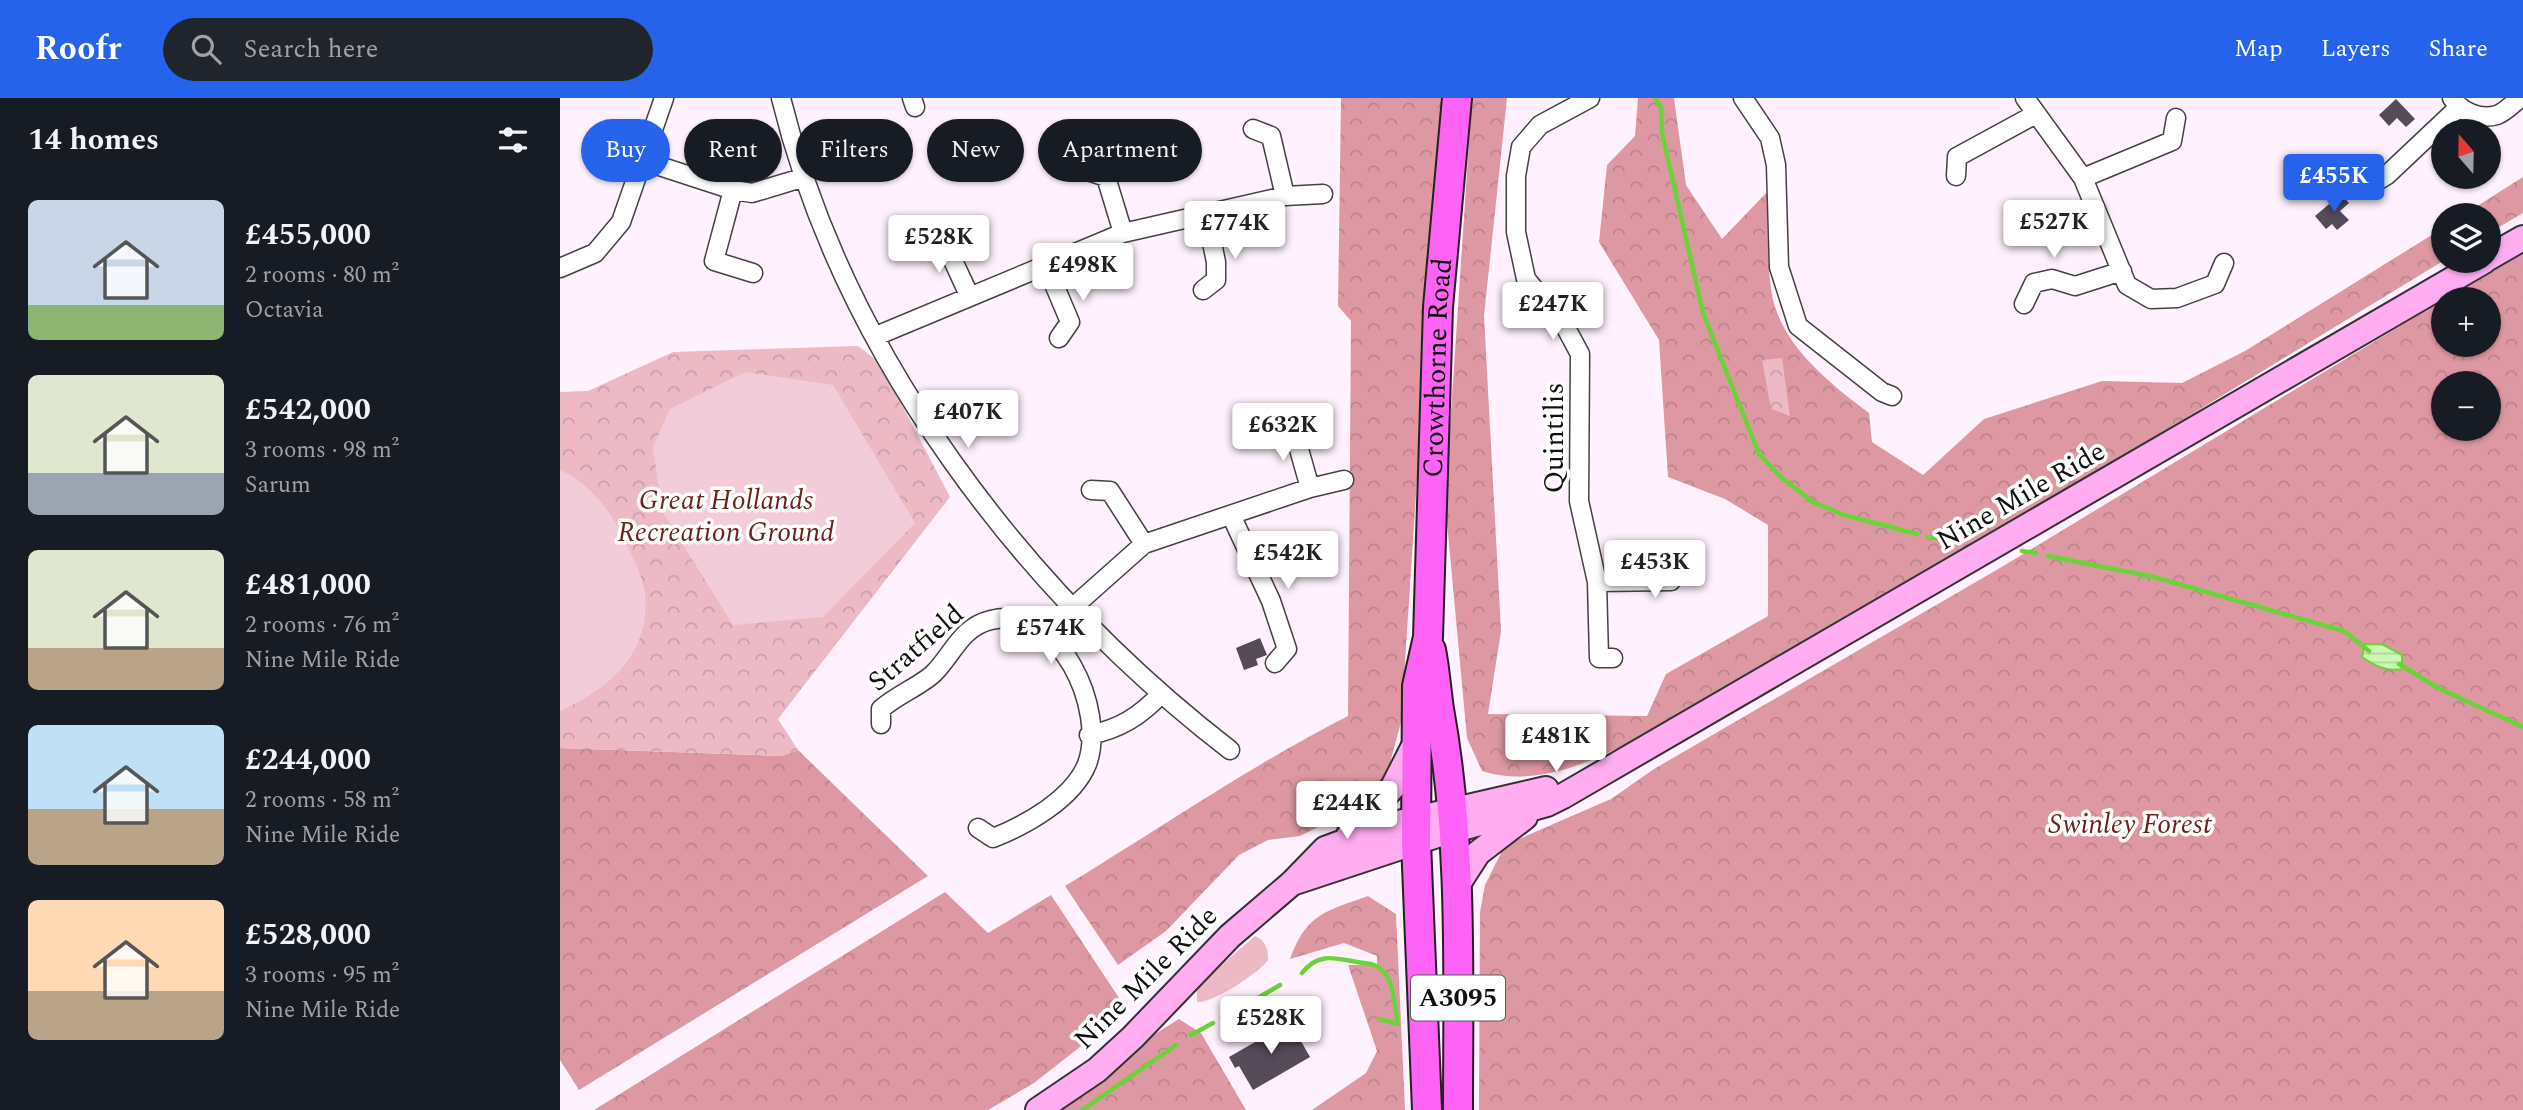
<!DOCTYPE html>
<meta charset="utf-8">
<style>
body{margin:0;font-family:Spectral,serif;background:#20242c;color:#f1f3f6;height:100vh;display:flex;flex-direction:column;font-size:26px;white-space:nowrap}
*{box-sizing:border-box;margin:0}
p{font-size:23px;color:#9ea1a6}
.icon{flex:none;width:38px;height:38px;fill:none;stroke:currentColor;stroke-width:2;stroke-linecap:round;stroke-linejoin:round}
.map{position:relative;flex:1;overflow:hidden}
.drawer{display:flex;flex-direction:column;background:#171b24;width:560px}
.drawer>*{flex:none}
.banner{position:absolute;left:21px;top:21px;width:665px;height:63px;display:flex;gap:14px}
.needle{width:46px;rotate:340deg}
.controls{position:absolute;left:1871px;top:21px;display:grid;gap:14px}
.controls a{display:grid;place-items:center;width:70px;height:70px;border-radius:50%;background:#171b24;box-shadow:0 2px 5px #0004;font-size:35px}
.price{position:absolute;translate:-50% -60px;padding:0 16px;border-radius:7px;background:#fff;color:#222;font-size:23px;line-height:46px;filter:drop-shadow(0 2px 4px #0008)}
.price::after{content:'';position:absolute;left:50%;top:42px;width:21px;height:16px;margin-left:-10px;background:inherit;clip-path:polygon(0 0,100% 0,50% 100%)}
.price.current{background:#2563eb;color:#fff}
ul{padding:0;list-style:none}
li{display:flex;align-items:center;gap:21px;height:175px;padding:0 28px}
li span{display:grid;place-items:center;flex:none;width:196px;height:140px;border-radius:10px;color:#555}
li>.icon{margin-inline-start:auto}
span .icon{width:84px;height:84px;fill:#fffc;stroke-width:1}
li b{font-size:30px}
h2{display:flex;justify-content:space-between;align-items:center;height:84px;padding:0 28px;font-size:30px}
.chip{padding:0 24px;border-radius:32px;background:#171b24;box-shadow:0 2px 5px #0004;font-size:24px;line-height:63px}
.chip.current{background:#2563eb;color:#fff}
header{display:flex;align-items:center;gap:42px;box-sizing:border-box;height:98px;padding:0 35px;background:#2563eb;color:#fff}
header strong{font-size:33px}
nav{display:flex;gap:38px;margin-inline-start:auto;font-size:24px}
.search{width:490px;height:63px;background:#20242c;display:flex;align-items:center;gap:18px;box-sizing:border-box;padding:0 24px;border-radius:38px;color:#9ea1a6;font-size:26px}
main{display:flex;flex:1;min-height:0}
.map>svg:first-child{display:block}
</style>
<header>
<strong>Roofr</strong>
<div class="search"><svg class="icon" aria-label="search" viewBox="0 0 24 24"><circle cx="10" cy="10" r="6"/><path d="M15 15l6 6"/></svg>Search here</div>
<nav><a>Map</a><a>Layers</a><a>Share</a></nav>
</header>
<main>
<section class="drawer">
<h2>14 homes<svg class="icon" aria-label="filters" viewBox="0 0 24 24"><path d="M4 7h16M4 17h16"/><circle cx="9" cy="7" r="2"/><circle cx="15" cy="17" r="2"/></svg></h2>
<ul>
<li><span style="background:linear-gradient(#c9d6e8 75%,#8fb573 0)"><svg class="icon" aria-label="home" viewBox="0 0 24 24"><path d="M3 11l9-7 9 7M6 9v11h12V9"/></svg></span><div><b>£455,000</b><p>2 rooms · 80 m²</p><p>Octavia</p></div></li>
<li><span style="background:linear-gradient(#dfe7d0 70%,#9aa5b1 0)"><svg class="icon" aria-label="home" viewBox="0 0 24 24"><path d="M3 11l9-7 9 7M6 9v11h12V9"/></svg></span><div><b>£542,000</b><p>3 rooms · 98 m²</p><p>Sarum</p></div></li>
<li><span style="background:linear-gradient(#dfe7d0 70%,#b9a48a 0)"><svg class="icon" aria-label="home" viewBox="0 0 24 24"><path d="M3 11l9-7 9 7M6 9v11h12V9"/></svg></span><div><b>£481,000</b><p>2 rooms · 76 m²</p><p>Nine Mile Ride</p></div></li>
<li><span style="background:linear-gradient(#bfe0f5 60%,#b9a48a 0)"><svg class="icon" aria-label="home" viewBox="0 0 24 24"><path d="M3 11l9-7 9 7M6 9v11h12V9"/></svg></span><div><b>£244,000</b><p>2 rooms · 58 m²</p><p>Nine Mile Ride</p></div></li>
<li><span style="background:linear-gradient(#ffd9b3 65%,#b9a48a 0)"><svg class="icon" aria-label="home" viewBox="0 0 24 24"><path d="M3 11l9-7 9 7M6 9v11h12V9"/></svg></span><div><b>£528,000</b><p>3 rooms · 95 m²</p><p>Nine Mile Ride</p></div></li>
</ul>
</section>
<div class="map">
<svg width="1963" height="1012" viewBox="0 0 1963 1012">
<defs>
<pattern id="forest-crowns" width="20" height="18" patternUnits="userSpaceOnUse" patternTransform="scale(1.75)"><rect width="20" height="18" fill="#de98a3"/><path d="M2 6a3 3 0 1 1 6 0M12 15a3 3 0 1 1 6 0" fill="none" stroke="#bd828b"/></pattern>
<pattern id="park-crowns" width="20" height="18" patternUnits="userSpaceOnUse" patternTransform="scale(1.75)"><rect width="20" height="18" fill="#ecb9c5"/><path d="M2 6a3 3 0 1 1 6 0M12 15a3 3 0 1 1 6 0" fill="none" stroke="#c99ea8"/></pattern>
<pattern id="water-rules" width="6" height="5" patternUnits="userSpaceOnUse" patternTransform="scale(1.75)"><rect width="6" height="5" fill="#cbf9b4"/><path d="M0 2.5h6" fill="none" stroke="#add49a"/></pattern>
</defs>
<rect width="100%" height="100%" fill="#fff2fe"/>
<path fill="#ecb9c5" d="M695 838C706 842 708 852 708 862 699 875 652 906 637 904V888Z"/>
<path fill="url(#forest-crowns)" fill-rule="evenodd" d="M781 0H882L841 624 826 680 774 721 740 738 708 742 679 757 606 833 558 867 505 788C599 731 690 668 788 618L791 223 778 208Z
M912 0H947L924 218 941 533 928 616 1087 618 1106 576 1208 518V427L1165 401 1108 379 1099 242 1039 144 1047 67 1075 38 1078 0H1114L1126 87 1162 141 1207 94C1208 126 1207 160 1211 191 1218 245 1269 285 1309 315L1312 344 1363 377 1424 321 1542 283 1622 285 1685 253 1883 130V163L1465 418 1086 636C1038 661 978 691 922 673L907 640 885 403Z
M1963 79V115L1929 135 1928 117H1903Z
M1963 156V1012H919L920 814 925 787 945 747 1051 701 1094 671 1445 467 1883 202V247H1928V201H1885ZM1883 285H1928V331H1883Z
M0 650 222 658 238 652 368 778 19 992 0 962Z
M385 794 428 835 491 797 567 912 474 985 428 1012H34Z
M808 798 836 816 845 1012H752L806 975 817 953 788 867H817V858L784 845 730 861C746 816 766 813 808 798Z
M619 921 641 935 686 1012H495L587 941Z"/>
<path fill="url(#park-crowns)" d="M298 248 320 265 390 399 218 621 238 652 222 658 0 650V294L28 293 113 254Z
M1222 260 1230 318 1211 311 1202 262Z"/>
<path fill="#f3ccda" d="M185 274 273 287 355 425 263 519 173 527 102 413 93 349 110 311Z
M0 372C31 386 50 412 64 441 72 458 83 478 85 496 91 556 49 591 0 613Z"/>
<path fill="url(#water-rules)" stroke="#68d438" stroke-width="2" d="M1805 546H1822L1842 557V571C1827 574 1815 568 1802 559Z"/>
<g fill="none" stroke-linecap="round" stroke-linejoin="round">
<path stroke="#68d438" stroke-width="4.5" d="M1095 0 1101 10 1102 35 1143 215 1199 356 1222 380 1253 404 1284 417 1357 436
M1367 439 1395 443
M1462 453 1476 455
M1488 458 1594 479 1784 533 1809 553
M1839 566 1880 591 1963 629
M742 875C758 854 775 860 797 864 807 866 816 865 823 873 834 883 835 912 838 926L819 921
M698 900 720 887
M676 912 692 903
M662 920 671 915
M631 937 653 925
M522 1012 616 947"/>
</g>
<path fill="#554b59" d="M1836 1 1855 21 1846 29 1837 20 1829 28 1819 17Z
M1781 96 1789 105 1780 113 1789 122 1777 132 1772 126 1766 131 1755 118Z
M700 540 707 557 696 561 698 567 684 572 676 550Z
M730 924 750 959 693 992 679 968 675 970 669 959Z"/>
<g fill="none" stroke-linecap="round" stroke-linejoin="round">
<g stroke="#434343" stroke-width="21">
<path id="street" d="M221 0C284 257 463 492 670 652
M352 0 355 9
M1030 0 980 27 961 49 956 78V134L966 181 1006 230 1020 256 1019 403 1037 484 1039 560H1053
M1183 0 1210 40 1216 67 1219 169 1238 228 1322 294 1332 298
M1465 0 1523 80 1567 187 1591 201 1617 200 1655 186 1664 165
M1892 0C1901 14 1920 22 1937 17 1945 14 1954 5 1960 0
M693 31 711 38 725 98
M84 63 173 92 192 95 245 79
M528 73 546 79 563 135
M1396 78 1397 59 1476 16
M1523 80 1612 43 1616 20
M1795 80 1809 88 1827 77 1898 10
M173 92 154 163 193 175
M363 139 384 143 409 197
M485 165 510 224 499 240
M0 170 35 155 61 124 104 0
M643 192 656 182V164L646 116
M1464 206 1474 185 1492 181 1515 188 1562 173
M316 238 563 135 725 98 763 96
M714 324 733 330 750 390
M531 392 550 393 584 446
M671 417 711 503 727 551 715 565
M1037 484 1111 483 1123 464
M512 510 584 446 750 390 784 382
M321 626V611C337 597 362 587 374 575 393 556 401 529 431 522 499 505 547 612 527 666 513 701 466 727 433 740L418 730
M529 637C560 631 580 618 601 596"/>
</g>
<g stroke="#323232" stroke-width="28">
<path id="secondary" d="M1928 160 1963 140
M789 737 833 689 855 646
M732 785 877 737 987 706 1003 698 1924 163
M896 789 918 755 965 719
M478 1012 537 972 573 939 670 838 732 785 765 751 830 727 986 691"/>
</g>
<g stroke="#212121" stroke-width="32">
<g id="primary">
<path d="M871 552C875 572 876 591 879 611 903 743 898 878 898 1012"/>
<path id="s1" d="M867 1012 856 744 857 588 868 539 878 209 897 0"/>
</g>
</g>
<use href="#street" stroke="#fff" stroke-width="18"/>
<use href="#secondary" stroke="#ffadf0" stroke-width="24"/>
<use href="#primary" stroke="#fe63f6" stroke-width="28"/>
</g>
<g text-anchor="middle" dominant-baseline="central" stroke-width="7" stroke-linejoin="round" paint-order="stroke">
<rect fill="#fff" stroke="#585858" stroke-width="2" x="851" y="877.5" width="94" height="45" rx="5"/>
<g font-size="26" font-weight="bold" fill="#101010">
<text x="898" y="900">A3095</text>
</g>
<g font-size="28" fill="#101010" stroke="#fff">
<text stroke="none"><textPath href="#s1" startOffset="744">Crowthorne Road</textPath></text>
<text transform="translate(994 340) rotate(-90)">Quintilis</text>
<text transform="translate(1461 398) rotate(-30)">Nine Mile Ride</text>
<text transform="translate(356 550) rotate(-41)">Stratfield</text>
<text transform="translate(586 880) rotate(-45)">Nine Mile Ride</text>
</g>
<g font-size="28" font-style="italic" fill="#6c231c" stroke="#fff">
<text x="166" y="402">Great Hollands<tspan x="166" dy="32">Recreation Ground</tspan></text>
<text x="1570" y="726">Swinley Forest</text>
</g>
</g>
</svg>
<div class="controls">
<a><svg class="needle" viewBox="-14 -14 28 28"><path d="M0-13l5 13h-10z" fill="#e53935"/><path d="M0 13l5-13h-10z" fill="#9ea1a6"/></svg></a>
<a><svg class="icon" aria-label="layers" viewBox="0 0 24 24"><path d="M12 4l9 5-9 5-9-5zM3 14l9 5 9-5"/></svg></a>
<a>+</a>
<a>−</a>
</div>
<b class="price current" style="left:1774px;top:116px">£455K</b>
<b class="price" style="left:1494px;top:162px">£527K</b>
<b class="price" style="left:675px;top:163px">£774K</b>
<b class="price" style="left:379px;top:177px">£528K</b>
<b class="price" style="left:523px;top:205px">£498K</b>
<b class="price" style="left:993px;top:244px">£247K</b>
<b class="price" style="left:408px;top:352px">£407K</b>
<b class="price" style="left:723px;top:365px">£632K</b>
<b class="price" style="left:728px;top:493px">£542K</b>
<b class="price" style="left:1095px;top:502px">£453K</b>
<b class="price" style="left:491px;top:568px">£574K</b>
<b class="price" style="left:996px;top:676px">£481K</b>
<b class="price" style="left:787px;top:743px">£244K</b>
<b class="price" style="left:711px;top:958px">£528K</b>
<div class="banner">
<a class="chip current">Buy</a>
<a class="chip">Rent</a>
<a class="chip">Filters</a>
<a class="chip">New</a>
<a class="chip">Apartment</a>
</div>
</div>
</main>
